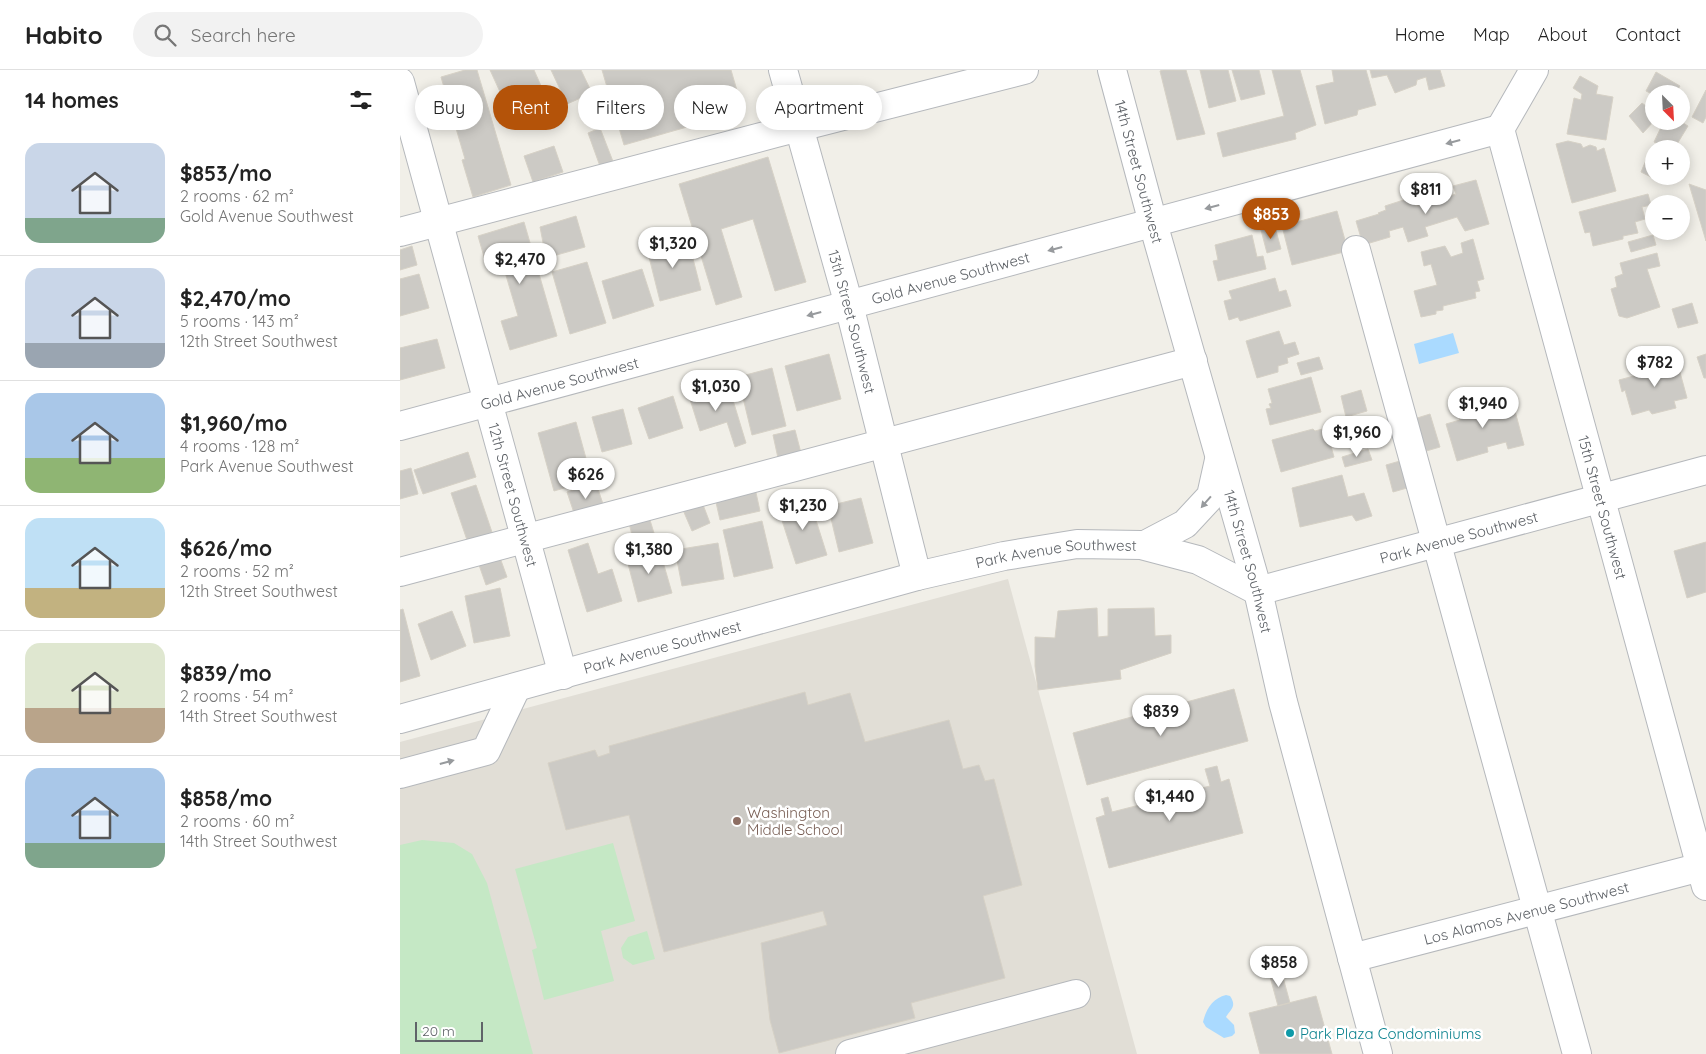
<!DOCTYPE html>
<meta charset="utf-8">
<style>
body{margin:0;font-family:Quicksand,sans-serif;background:#f2f2f2;color:#222;height:100vh;display:flex;flex-direction:column;font-size:19px;white-space:nowrap}
*{box-sizing:border-box;margin:0}
p{font-size:16px;color:#767676}
.icon{flex:none;width:28px;height:28px;fill:none;stroke:currentColor;stroke-width:2;stroke-linecap:round;stroke-linejoin:round}
.map{position:relative;flex:1;overflow:hidden}
.panel{display:flex;flex-direction:column;background:#fff;width:400px}
.panel>*{flex:none}
.top-card{position:absolute;left:15px;top:15px;width:475px;height:45px;display:flex;gap:10px}
.needle{width:32px;rotate:156deg}
.buttons{position:absolute;left:1245px;top:15px;display:grid;gap:10px}
.buttons a{display:grid;place-items:center;width:45px;height:45px;border-radius:50%;background:#fff;box-shadow:0 2px 12px #0003;font-size:25px}
.scale{position:absolute;left:15px;bottom:12px;width:68px;box-sizing:border-box;padding-left:5px;border:2px solid #5f6368;border-top:0;font-size:14px;line-height:18px;white-space:nowrap;color:#5f6368;-webkit-text-stroke:4px #fff;paint-order:stroke}
.price{position:absolute;translate:-50% -42px;padding:0 11px;border-radius:18px;background:#fff;color:#222;font-size:16px;line-height:32px;filter:drop-shadow(0 1px 2px #0008)}
.price::after{content:'';position:absolute;left:50%;top:30px;width:15px;height:11px;margin-left:-8px;background:inherit;clip-path:polygon(0 0,100% 0,50% 100%)}
.price.current{background:#b45309;color:#fff}
ul{padding:0;list-style:none}
li{display:flex;align-items:center;gap:15px;height:125px;padding:0 25px}
li+li{border-top:1px solid #e0e0e0}
li span{display:grid;place-items:center;flex:none;width:140px;height:100px;border-radius:15px;color:#555}
li>.icon{margin-inline-start:auto}
span .icon{width:60px;height:60px;fill:#fffc;stroke-width:1}
li b{font-size:21px}
h2{display:flex;justify-content:space-between;align-items:center;height:60px;padding:0 25px;font-size:21px}
.pill{padding:0 18px;border-radius:22px;background:#fff;box-shadow:0 2px 12px #0003;font-size:18px;line-height:45px}
.pill.current{background:#b45309;color:#fff}
header{display:flex;align-items:center;gap:30px;box-sizing:border-box;height:70px;padding:0 25px;background:#fff;border-bottom:1px solid #e0e0e0}
header strong{font-size:24px}
nav{display:flex;gap:28px;margin-inline-start:auto;font-size:18px}
.search{width:350px;height:45px;background:#f2f2f2;display:flex;align-items:center;gap:12px;box-sizing:border-box;padding:0 18px;border-radius:28px;color:#767676;font-size:19px}
main{display:flex;flex:1;min-height:0}
.map>svg:first-child{display:block}
</style>
<header>
<strong>Habito</strong>
<div class="search"><svg class="icon" aria-label="search" viewBox="0 0 24 24"><circle cx="10" cy="10" r="6"/><path d="M15 15l6 6"/></svg>Search here</div>
<nav><a>Home</a><a>Map</a><a>About</a><a>Contact</a></nav>
</header>
<main>
<section class="panel">
<h2>14 homes<svg class="icon" aria-label="filters" viewBox="0 0 24 24"><path d="M4 7h16M4 17h16"/><circle cx="9" cy="7" r="2"/><circle cx="15" cy="17" r="2"/></svg></h2>
<ul>
<li><span style="background:linear-gradient(#c9d6e8 75%,#7fa58c 0)"><svg class="icon" aria-label="home" viewBox="0 0 24 24"><path d="M3 11l9-7 9 7M6 9v11h12V9"/></svg></span><div><b>$853/mo</b><p>2 rooms · 62 m²</p><p>Gold Avenue Southwest</p></div></li>
<li><span style="background:linear-gradient(#c9d6e8 75%,#9aa5b1 0)"><svg class="icon" aria-label="home" viewBox="0 0 24 24"><path d="M3 11l9-7 9 7M6 9v11h12V9"/></svg></span><div><b>$2,470/mo</b><p>5 rooms · 143 m²</p><p>12th Street Southwest</p></div></li>
<li><span style="background:linear-gradient(#a9c7e8 65%,#8fb573 0)"><svg class="icon" aria-label="home" viewBox="0 0 24 24"><path d="M3 11l9-7 9 7M6 9v11h12V9"/></svg></span><div><b>$1,960/mo</b><p>4 rooms · 128 m²</p><p>Park Avenue Southwest</p></div></li>
<li><span style="background:linear-gradient(#bfe0f5 70%,#c2b280 0)"><svg class="icon" aria-label="home" viewBox="0 0 24 24"><path d="M3 11l9-7 9 7M6 9v11h12V9"/></svg></span><div><b>$626/mo</b><p>2 rooms · 52 m²</p><p>12th Street Southwest</p></div></li>
<li><span style="background:linear-gradient(#dfe7d0 65%,#b9a48a 0)"><svg class="icon" aria-label="home" viewBox="0 0 24 24"><path d="M3 11l9-7 9 7M6 9v11h12V9"/></svg></span><div><b>$839/mo</b><p>2 rooms · 54 m²</p><p>14th Street Southwest</p></div></li>
<li><span style="background:linear-gradient(#a9c7e8 75%,#7fa58c 0)"><svg class="icon" aria-label="home" viewBox="0 0 24 24"><path d="M3 11l9-7 9 7M6 9v11h12V9"/></svg></span><div><b>$858/mo</b><p>2 rooms · 60 m²</p><p>14th Street Southwest</p></div></li>
</ul>
</section>
<div class="map">
<svg width="1306" height="984" viewBox="0 0 1306 984">
<rect width="100%" height="100%" fill="#f1efe8"/>
<path fill="#e1ded6" d="M608 509 737 984H0V672Z"/>
<path fill="#c5e8c5" d="M22 770 54 773 72 784 87 813 133 984H0V775Z
M213 773 235 851 201 861 214 911 144 930 132 880 137 878 115 799Z
M247 861 255 889 233 895 223 888 221 878 228 867Z"/>
<path fill="#aadaff" d="M1053 263 1059 283 1019 294 1014 274Z
M826 925 830 926C837 936 831 939 826 947L834 955 835 963 832 966 824 968 806 957 803 952C806 939 813 928 826 925Z"/>
<path fill="#cccac5" stroke="#d6d1c6" d="M65 0H77L111 115 73 127 62 90 65 89 41 7Z
M90 0H134L142 18 106 35Z
M151 0H181L192 23 167 34Z
M202 0H331L343 41 224 75Z
M763 0H786L805 64 777 70 760 1Z
M800 0H828L836 31 809 38Z
M832 0H859L865 24 841 30Z
M872 0H900L916 55 895 63 896 69 823 87 817 63 884 46Z
M932 0H966L976 35 958 40 957 45 925 54 916 16 934 12Z
M970 0H1040L1045 16 1029 20 1026 7 1017 10 1016 15 995 23 987 5 972 8Z
M1256 2 1280 16 1275 24H1254V25L1246 21Z
M1180 6 1198 16 1196 24 1213 27 1206 70 1167 64 1174 28 1181 30 1182 24 1173 18Z
M1306 20V47L1303 53 1292 47Z
M1242 33 1254 42V51L1243 63 1229 46Z
M1264 51H1280L1288 56 1274 79H1268L1254 72Z
M200 58 214 94 201 99 188 63Z
M1168 71 1181 74 1183 78 1190 75 1196 77 1197 81 1204 78 1216 121 1172 133 1156 74Z
M154 76 163 102 133 112 124 86Z
M1249 83 1254 85V106H1257L1255 109 1241 102Z
M368 87 406 212 375 221 353 149 321 159 342 227 316 235 279 114Z
M1076 110 1089 154 1065 161 1057 147 1025 157 1028 166 1008 172 1003 157 989 161 990 167 963 175 956 151 979 144 978 143 986 140 985 136 1013 127 1016 136 1056 124 1053 116Z
M1289 114 1306 120V171Z
M1248 124 1251 135 1242 137 1245 149 1235 152 1238 163 1223 166V169L1193 176 1190 162 1185 163 1179 142Z
M937 141 948 181 892 195 882 156Z
M176 146 185 177 146 188 140 157Z
M124 152 157 266 110 280 101 251 118 246 102 192 87 197 78 166Z
M875 157 881 179 867 183 861 160Z
M852 165 857 187 863 186 866 199 818 211 813 191 818 190 815 175Z
M1253 165 1256 175 1231 182 1228 172Z
M263 166 266 179 289 173 301 220 260 231 245 171Z
M1073 169 1084 209 1077 211 1080 221 1075 222 1076 228 1043 236V240L1036 241V244L1021 247 1014 221 1037 215 1031 194 1024 196 1021 182 1045 176 1051 187 1063 183 1061 173Z
M12 176 17 195 0 200V180Z
M1257 183 1260 196 1247 199 1260 237 1227 248 1219 246 1211 219 1217 217 1215 207 1223 204 1220 193Z
M187 192 206 253 170 264 152 202Z
M242 199 254 236 213 249 202 211Z
M19 204 29 238 0 246V209Z
M875 208 879 222 886 220 891 236 840 251 838 247 829 250 824 231 832 229 829 221Z
M1292 233 1298 253 1278 258 1272 239Z
M879 261 884 275 895 272 899 284 887 288 888 293 878 296V302L857 308 846 271Z
M37 269 45 298 0 310V278Z
M429 284 441 329 397 341 385 296Z
M1275 284 1287 328 1274 331 1276 338 1252 344 1249 340 1232 345 1225 320 1222 322 1219 310 1260 299 1258 289Z
M1306 284V308H1304L1297 287Z
M919 287 923 299 901 305 897 293Z
M372 298 386 356 352 365 338 307Z
M911 307 921 342 870 355 866 339 871 338 869 334 872 333 868 319Z
M319 313 324 330 332 327 346 373 335 377 327 352 300 361 288 323Z
M961 320 967 341 946 347 941 326Z
M273 326 283 358 249 369 238 338Z
M1092 328 1096 342 1114 337 1124 375 1108 379 1106 372 1087 377 1088 382 1057 391 1046 354 1060 350 1056 338Z
M223 339 232 374 202 382 192 347Z
M1030 344 1040 377 1016 384 1014 349Z
M176 352 192 410 154 421 138 363Z
M926 358 934 387 881 402 872 370 913 359 915 361Z
M395 360 401 383 378 388 373 365Z
M968 379 972 390 945 397 942 387Z
M68 382 76 407 23 424 14 400Z
M1000 391 1007 418 993 422 986 395Z
M11 398 18 424 0 429V401Z
M942 405 948 427 964 423 972 446 956 451 952 445 900 457 892 418Z
M196 413 204 437 175 446 167 422Z
M76 415 94 468 69 476 51 423Z
M355 418 360 441 320 450 315 428Z
M409 428 427 485 396 494 378 438Z
M461 428 473 473 439 482 428 436Z
M302 432 310 453 292 461 283 440Z
M249 447 254 463 233 469 229 453Z
M362 451 373 498 334 507 323 460Z
M1306 472V522L1287 528 1274 481Z
M188 473 198 504 212 499 222 531 187 542 168 480Z
M318 473 324 509 282 516 275 480Z
M259 478 272 523 238 532 226 486Z
M99 485 107 507 86 515 78 492Z
M100 518 110 566 74 573 65 526Z
M697 538 698 567 708 566V539L754 538 755 566 771 565V583L720 600 721 609 638 620 635 596V567L655 568 658 541Z
M3 539 20 606 0 612V540Z
M52 541 66 576 31 590 18 554Z
M834 619 848 671 687 715 673 663Z
M405 622 408 635 450 623 465 672 549 650 563 699 579 695 585 711 594 709 622 815 583 826 605 908 511 933 515 948 379 983 370 950 361 873 427 855 423 841 264 882 229 745 166 760 148 693 195 680 198 687 210 683 209 676Z
M817 696 821 712 829 709 843 763 709 798 696 748 705 745 701 729 708 727 712 742 767 728 763 712 770 710 773 725 810 716 805 699Z
M881 900 890 933 878 936 869 903Z
M916 926 932 984H860L849 943Z"/>
<g fill="none" stroke-linecap="round" stroke-linejoin="round">
<g stroke="#b5b8bc" stroke-width="30">
<g id="minor">
<path id="s1" d="M383 0 449 235 517 506"/>
<path id="s2" d="M712 0 753 153 858 521 883 632 978 984"/>
<path id="s3" d="M0 12 163 605"/>
<path id="s4" d="M1100 59 1306 816"/>
<path d="M1100 59 1134 0"/>
<path d="M0 162 376 63 624 0"/>
<path d="M956 180 1177 984"/>
<path id="s5" d="M0 356 1100 59"/>
<path d="M745 475 785 454 811 426 819 390"/>
<path d="M0 502 793 291"/>
<path id="s6" d="M0 649 517 506 604 486 677 474 741 475 798 490 858 521 1306 400"/>
<path d="M0 704 86 681 116 618"/>
<path id="s7" d="M952 888 1301 797"/>
<path d="M450 984 676 924"/>
</g>
</g>
<use href="#minor" stroke="#fff" stroke-width="28"/>
</g>
<defs><path id="oneway-solid" d="M-6-.8H1V-3.2L6.5 0L1 3.2V.8H-6Z" transform="scale(1.25)"/></defs>
<g fill="#979a9d">
<use href="#oneway-solid" transform="translate(1053 72) rotate(165)"/>
<use href="#oneway-solid" transform="translate(812 137) rotate(165)"/>
<use href="#oneway-solid" transform="translate(655 179) rotate(165)"/>
<use href="#oneway-solid" transform="translate(414 244) rotate(165)"/>
<use href="#oneway-solid" transform="translate(806 432) rotate(131)"/>
<use href="#oneway-solid" transform="translate(47 692) rotate(-15)"/>
</g>
<circle fill="#8d6e63" stroke="#fff" stroke-width="2" cx="337" cy="751" r="5"/>
<circle fill="#0f9aa8" stroke="#fff" stroke-width="2" cx="890" cy="963" r="5"/>
<g text-anchor="middle" dominant-baseline="central" stroke-width="5" stroke-linejoin="round" paint-order="stroke">
<g font-size="15" fill="#5f6368" stroke="#fff">
<text stroke="none"><textPath href="#s2" startOffset="105">14th Street Southwest</textPath></text>
<text stroke="none"><textPath href="#s5" startOffset="570">Gold Avenue Southwest</textPath></text>
<text stroke="none"><textPath href="#s1" startOffset="261">13th Street Southwest</textPath></text>
<text stroke="none"><textPath href="#s5" startOffset="165">Gold Avenue Southwest</textPath></text>
<text stroke="none"><textPath href="#s3" startOffset="428">12th Street Southwest</textPath></text>
<text stroke="none"><textPath href="#s4" startOffset="392">15th Street Southwest</textPath></text>
<text stroke="none"><textPath href="#s6" startOffset="1098">Park Avenue Southwest</textPath></text>
<text stroke="none"><textPath href="#s6" startOffset="678">Park Avenue Southwest</textPath></text>
<text stroke="none"><textPath href="#s2" startOffset="510">14th Street Southwest</textPath></text>
<text stroke="none"><textPath href="#s6" startOffset="272">Park Avenue Southwest</textPath></text>
<text stroke="none"><textPath href="#s7" startOffset="180">Los Alamos Avenue Southwest</textPath></text>
</g>
<g font-size="15" fill="#785e54" stroke="#fff" text-anchor="start">
<text x="347" y="742">Washington<tspan x="347" dy="17">Middle School</tspan></text>
</g>
<g font-size="15" fill="#0d838f" stroke="#fff" text-anchor="start">
<text x="900" y="963">Park Plaza Condominiums</text>
</g>
</g>
</svg>
<div class="buttons">
<a><svg class="needle" viewBox="-14 -14 28 28"><path d="M0-13l5 13h-10z" fill="#e53935"/><path d="M0 13l5-13h-10z" fill="#767676"/></svg></a>
<a>+</a>
<a>−</a>
</div>
<div class="scale">20 m</div>
<b class="price" style="left:1026px;top:145px">$811</b>
<b class="price current" style="left:871px;top:170px">$853</b>
<b class="price" style="left:273px;top:199px">$1,320</b>
<b class="price" style="left:120px;top:215px">$2,470</b>
<b class="price" style="left:1255px;top:318px">$782</b>
<b class="price" style="left:316px;top:342px">$1,030</b>
<b class="price" style="left:1083px;top:359px">$1,940</b>
<b class="price" style="left:957px;top:388px">$1,960</b>
<b class="price" style="left:186px;top:430px">$626</b>
<b class="price" style="left:403px;top:461px">$1,230</b>
<b class="price" style="left:249px;top:505px">$1,380</b>
<b class="price" style="left:761px;top:667px">$839</b>
<b class="price" style="left:770px;top:752px">$1,440</b>
<b class="price" style="left:879px;top:918px">$858</b>
<div class="top-card">
<a class="pill">Buy</a>
<a class="pill current">Rent</a>
<a class="pill">Filters</a>
<a class="pill">New</a>
<a class="pill">Apartment</a>
</div>
</div>
</main>
